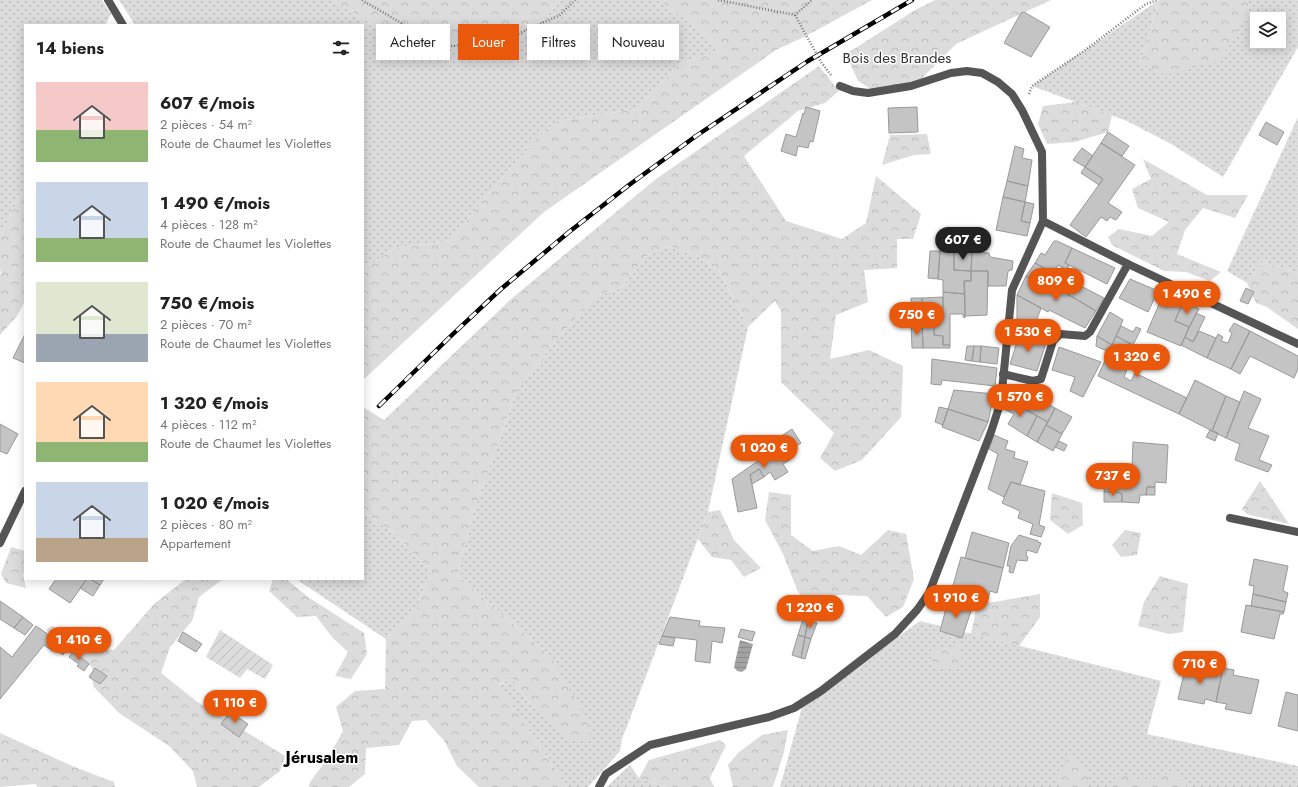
<!DOCTYPE html>
<html lang="fr">
<meta charset="utf-8">
<style>
body{margin:0;font-family:Jost,sans-serif;background:#f2f2f2;color:#222;height:100vh;display:flex;flex-direction:column;font-size:15px;white-space:nowrap}
*{box-sizing:border-box;margin:0}
p{font-size:13px;color:#767676}
.icon{flex:none;width:22px;height:22px;fill:none;stroke:currentColor;stroke-width:2;stroke-linecap:round;stroke-linejoin:round}
.map{position:relative;flex:1;overflow:hidden}
.side{position:absolute;left:24px;top:24px;width:340px;height:556px;display:flex;flex-direction:column;background:#fff;border-radius:0px;box-shadow:0 2px 10px #0003}
.side>*{flex:none}
.top-card{position:absolute;left:376px;top:24px;width:380px;height:36px;display:flex;gap:8px}
.fabs{position:absolute;left:1250px;top:12px;display:grid;gap:8px}
.fabs a{display:grid;place-items:center;width:36px;height:36px;border-radius:0px;background:#fff;box-shadow:0 2px 10px #0003;font-size:20px}
.price{position:absolute;translate:-50% -34px;padding:0 9px;border-radius:14px;background:#ea580c;color:#fff;font-size:13px;line-height:26px;filter:drop-shadow(0 1px 2px #0008)}
.price::after{content:'';position:absolute;left:50%;top:24px;width:12px;height:9px;margin-left:-6px;background:inherit;clip-path:polygon(0 0,100% 0,50% 100%)}
.price.on{background:#222;color:#fff}
ul{padding:0;list-style:none}
li{display:flex;align-items:center;gap:12px;height:100px;padding:0 12px}
li span{display:grid;place-items:center;flex:none;width:112px;height:80px;border-radius:0px;color:#555}
li>.icon{margin-inline-start:auto}
span .icon{width:48px;height:48px;fill:#fffc;stroke-width:1}
li b{font-size:17px}
h2{display:flex;justify-content:space-between;align-items:center;height:48px;padding:0 12px;font-size:17px}
.tag{padding:0 14px;border-radius:0px;background:#fff;box-shadow:0 2px 10px #0003;font-size:14px;line-height:36px}
.tag.on{background:#ea580c;color:#fff}
.map>svg:first-child{display:block}
</style>
<div class="map">
<svg width="1298" height="787" viewBox="0 0 1298 787">
<defs>
<pattern id="grass-dots" width="8" height="8" patternUnits="userSpaceOnUse"><rect width="8" height="8" fill="#dcdcdc"/><path d="M2 2h.1M6 6h.1" fill="none" stroke="#bbb" stroke-width="1.8" stroke-linecap="round"/></pattern>
<pattern id="forest-crowns" width="20" height="18" patternUnits="userSpaceOnUse"><rect width="20" height="18" fill="#dcdcdc"/><path d="M2 6a3 3 0 1 1 6 0M12 15a3 3 0 1 1 6 0" fill="none" stroke="#bbb"/></pattern>
<pattern id="garden-furrows" width="10" height="10" patternUnits="userSpaceOnUse"><rect width="10" height="10" fill="#dcdcdc"/><path d="M-1 1l2-2M0 10L10 0M9 11l2-2" fill="none" stroke="#bbb"/></pattern>
<pattern id="water-rules" width="6" height="5" patternUnits="userSpaceOnUse"><rect width="6" height="5" fill="#a3a3a3"/><path d="M0 2.5h6" fill="none" stroke="#8b8b8b"/></pattern>
</defs>
<rect width="100%" height="100%" fill="#fff"/>
<path fill="url(#grass-dots)" fill-rule="evenodd" d="M0 0H102L111 14 105 25H25V186L0 236Z
M119 0H334L406 48 442 47 543 20 561 0H658L692 23 722 50 679 64 637 109 558 121 538 137 488 194 450 241 394 248 363 270V25H135Z
M1159 0 1140 63 1249 8 1247 0H1298V47L1223 177 1173 145 1127 121 1032 86ZM1257 19H1279V41H1257Z
M1298 117V273L1261 262 1247 283 1227 271Z
M668 246 696 255 720 272 748 327 708 512 626 729 622 738 620 751 588 787H567L499 686 511 677 532 706 550 656 457 575 473 513 518 388 562 333 598 295 622 287 645 257Z
M363 512 395 533 431 572 417 608 386 639 296 579H363Z
M920 621 1161 681 1147 734 1298 766V787H780L802 707Z
M630 765 639 778 666 787H607L617 777Z"/>
<path fill="url(#forest-crowns)" d="M334 0H561L543 20 442 47 406 48Z
M658 0H872L802 38 776 50 544 212 363 380V270L394 248 450 241 488 194 538 137 558 121 637 109 679 64 722 50 692 23Z
M935 0H1051L956 44 914 86 877 93 858 81 846 54 915 10Z
M1159 0H1247L1249 8 1221 60 1165 75 1140 63Z
M819 66 839 91 825 103 798 111 744 156 786 221 842 239 866 223 876 176 921 214 913 239H897V268L864 270 868 302 836 315 830 359 869 350 903 366 901 417 862 460 835 471 820 458 834 433 781 382V311L775 301 748 327 720 272 696 255 668 246 645 257 622 287 598 295 562 333 518 388 473 513 457 575 550 656 589 722 590 739 569 741 532 706 511 677 499 685 567 787H479L457 766 445 742 426 720 412 721 399 745 366 748 365 774 349 787H309L310 782 328 758 343 731 336 707 355 691 385 689 386 639 417 608 431 572 395 533 363 512V407L384 420 511 299 656 179Z
M1075 102 1112 115 1108 132 1075 142 1047 144 1038 124 1043 106Z
M927 134 931 154 914 155 882 165 890 135Z
M1143 159 1207 195H1248L1235 218 1203 208 1185 230 1177 254 1221 272 1210 281 1186 272 1164 271 1112 245 1108 237 1119 229 1152 236 1169 222 1138 208 1132 189 1151 179Z
M25 186V301L17 316 0 335V275L1 274 0 269V236Z
M1261 262 1298 273V329L1267 307 1256 303 1247 283Z
M1260 481 1289 524 1247 514 1242 509Z
M769 492 791 495V535L813 551 839 546 861 555 888 530 906 534 914 579 903 607 886 617 867 596 837 595 820 616 810 614 796 587 783 554 765 520Z
M1052 493 1082 503 1083 525 1068 534 1050 520Z
M720 510 734 540 761 568 744 577 731 560 712 557 698 539 708 512Z
M1125 530 1141 533 1137 555 1121 557 1112 545Z
M11 547 25 551V572L23 574 26 588 6 583 1 574Z
M1160 576 1188 584 1183 632 1169 634 1138 626 1144 602Z
M186 579H223L199 597 192 621 170 647 161 673 196 701 285 756 280 771 259 787H197L193 771 169 746 119 713 93 686 92 667 46 630 52 626 95 649 114 650 154 604Z
M273 579H286L308 597 364 633 367 654 351 679 335 676 348 652 332 637 316 616 297 617 269 591Z
M1040 594V617L1019 646 971 634 977 605Z
M959 645 962 660 954 669H934L932 651Z
M788 730 784 752 774 784 772 787H731L733 786 728 765 739 752 762 735Z
M0 733 72 766 114 782 115 787H38L35 784 0 787Z
M720 740 726 745 710 778 714 787H666L639 778 649 760Z
M1069 756 1090 776 1083 787H1060L1057 780Z
M1173 771 1185 781 1186 787H1114L1116 774 1148 782Z"/>
<path fill="url(#garden-furrows)" d="M220 630 273 665 265 679 247 669 240 678 206 657Z"/>
<path fill="url(#water-rules)" d="M740 640 753 644 746 669 742 672 737 671 734 667Z"/>
<path fill="#c4c4c4" stroke="#999" d="M1024 12 1050 27 1031 57 1004 43 1021 13Z
M806 107 820 111 813 142 810 141 808 148 798 146 796 156 781 151 786 134 796 137 803 113 804 114Z
M917 107 918 132 889 133 888 108Z
M1266 122 1284 132 1277 145 1259 135Z
M1108 132 1129 146 1122 156 1101 143Z
M1101 143 1135 165 1108 203 1122 212 1116 220 1110 217 1107 221 1101 217 1086 237 1070 225 1103 179 1085 167Z
M1015 146 1024 149 1022 158 1032 160 1028 186 1007 181Z
M1082 148 1093 156 1085 167 1073 160Z
M1085 167 1103 179 1099 185 1081 173Z
M1007 181 1028 186 1025 202 1003 197Z
M1003 197 1025 202 1021 221 1030 223 1027 236 996 230Z
M1025 202 1034 204 1030 223 1021 221Z
M1054 241H1057L1072 248 1065 263 1069 265 1067 270 1058 265 1053 273 1035 263 1041 253 1045 255Z
M1072 248 1115 268 1107 284 1065 263Z
M930 251H940L938 279 928 278Z
M940 251H954V270L971 271V281H964L965 294 943 292V280L938 279Z
M954 251 972 252 971 271 954 270Z
M972 252 989 253 990 257 1013 261 1012 270 1008 271 1006 286H988V271H971Z
M1035 263 1053 273 1044 287 1026 276Z
M971 271H988L987 315 965 316 964 281H971Z
M1054 272 1104 298 1096 311 1047 282Z
M1026 276 1044 287 1047 282 1096 311 1085 328 1049 310 1048 312 1017 295Z
M1130 279 1158 291 1148 312 1119 298Z
M1246 288 1254 292 1248 304 1240 301Z
M943 292 965 294V318L963 317V314H950V345H943V336L934 335 935 310 943 309Z
M1164 293 1183 302 1175 321 1189 327 1181 346 1147 332Z
M1017 295 1041 308 1033 330 1017 325Z
M943 297V309L935 310V313H929V323H922V298Z
M911 298H922V324L911 323Z
M1183 302 1199 309 1189 327 1175 321Z
M1110 312 1123 320 1112 345 1097 336Z
M929 313H935L934 335 943 336V345H950V348H923L922 323H929Z
M1196 313 1205 317 1193 342 1185 337Z
M911 323 922 324 923 348H912Z
M1234 323 1250 331 1231 369 1207 358 1218 334 1223 337 1221 341 1228 343 1232 333 1229 331Z
M1121 326 1133 332 1136 327 1141 329 1133 345 1116 336Z
M1023 327 1036 330 1033 339 1021 336Z
M1199 331 1216 338 1207 358 1181 345 1185 337 1193 342Z
M1250 331 1298 356V369L1294 378 1250 356 1240 374 1231 369Z
M25 334V363L13 358Z
M1018 335 1046 343 1037 371 1010 364 1018 339Z
M1097 336 1112 345 1109 352 1096 346Z
M1116 336 1136 347 1124 377 1131 381 1135 373 1187 398 1179 414 1098 376Z
M967 346H974L972 361 965 360Z
M974 346H981L980 362 972 361Z
M981 346 999 348 997 364 980 362Z
M1059 347 1101 362 1083 397 1070 391 1075 377 1052 370Z
M932 359 997 368 995 386 942 380 941 385 931 384Z
M1195 380 1226 396 1212 431 1179 414Z
M1015 386 1055 408 1048 422 1007 399Z
M954 390 994 394 988 422 948 409Z
M1244 391 1261 399 1248 428 1269 436 1259 460 1272 465 1268 472 1235 460 1240 444 1226 438Z
M1226 396 1240 402 1226 438 1212 431Z
M1007 399 1037 416 1027 436 1008 424 1014 414 1004 409Z
M939 407 948 409 943 425 935 422Z
M1055 408 1072 417 1062 434 1046 425Z
M948 409 988 422 979 441 942 427Z
M1037 416 1048 422 1037 442 1027 436Z
M0 424 18 434 7 454 0 451Z
M1046 425 1062 434 1053 451 1037 442Z
M792 429 801 443 787 452 791 459 783 464 788 472 775 480 770 472 764 477 759 469 750 475 757 508 738 512 732 479 758 461 754 454Z
M1210 430 1218 433 1215 441 1206 437Z
M994 435 1008 441 1005 449 1015 452 1014 458 1028 462 1020 485 1011 482 1004 497 988 489 998 454 989 449Z
M1059 441 1067 445 1064 451 1055 447Z
M1133 442 1168 445 1166 483 1155 482V487H1147L1146 495H1140L1139 503 1122 502V494L1117 492H1104L1105 478 1123 479 1124 468H1132Z
M759 469 764 477 752 484 750 475Z
M1011 482 1045 491 1039 525 1045 527 1041 537 1030 534 1033 524 1018 518 1020 511 1002 503Z
M1147 487H1155V495H1146Z
M1104 492H1117L1122 494V502H1104Z
M972 532 1009 543 1003 568 965 558Z
M1019 535 1038 541V542L1041 543 1037 553 1027 550 1026 556 1028 557 1027 561 1017 560 1013 573 1009 572 1010 566H1007L1011 546Z
M961 557 1003 568 997 593 990 591 988 599 952 589Z
M1254 559 1288 566 1283 591 1288 593 1286 602 1253 594 1254 586 1249 585Z
M56 579H87L70 603 49 589Z
M87 579H90L100 585 93 596 80 588Z
M90 579H104L100 585Z
M1253 594 1286 602 1284 612 1251 606Z
M0 601 23 617 14 628 0 619Z
M948 601 972 608 962 638 940 631Z
M1246 605 1284 612 1283 614H1280L1274 639 1241 632Z
M23 617 33 625 25 635 14 628Z
M670 617 700 621 699 626 725 628 722 643 712 641 710 663 695 661 697 640 662 636Z
M803 619 808 620 805 637 798 635Z
M808 620 817 623 811 639 805 637Z
M36 626 68 648 63 655 55 649 53 651 44 645 0 699V647L12 657Z
M741 629 755 632 752 641 738 637Z
M183 632 202 644 196 652 178 641Z
M798 635 805 637 801 658 792 655Z
M662 636 675 638 673 646 659 644Z
M805 637 811 639 805 659 801 658Z
M73 652 89 664 84 671 77 666 79 664 69 657Z
M1186 665 1211 671 1212 666 1223 668 1216 702 1205 699 1204 704 1178 699Z
M95 668 107 676 100 684 89 677Z
M1223 668 1234 670 1233 675 1259 680 1251 714 1225 709 1227 704 1216 702Z
M1286 692 1298 695V731L1278 726Z
M230 712 248 724 239 737 221 724Z"/>
<g fill="none" stroke-linecap="round" stroke-linejoin="round">
<path stroke="#777" stroke-width="2.5" stroke-dasharray="1 2" stroke-linecap="butt" d="M362 0 442 47 502 41 560 15 575 0
M718 0 795 15 812 0
M795 15 821 62 831 75
M1029 94 1032 86 1084 51 1146 4 1158 0"/>
<path stroke="#555" stroke-width="8" d="M1003 374 1033 381 1041 379 1053 341 1060 334 1085 336 1090 332 1128 264"/>
<path stroke="#555" stroke-width="8" d="M108 0 123 25
M840 86 853 91 868 93 911 86 951 73 967 71 982 73 998 82 1012 94 1022 110 1042 152 1043 221
M1230 518 1298 532
M0 543 25 491
M599 787 606 774 650 745 769 717 794 708 821 691 895 634 917 610 929 593 991 432 1001 401 1012 290 1043 221 1128 264 1298 344"/>
<g stroke="#000" stroke-width="4.5">
<path id="rail" d="M379 406 453 334 501 289 569 232 629 185 696 136 808 61 912 0"/>
</g>
<use href="#rail" stroke="#fff" stroke-width="3" stroke-dasharray="9" stroke-linecap="butt"/>
</g>
<g text-anchor="middle" dominant-baseline="central" stroke-width="3" stroke-linejoin="round" paint-order="stroke">
<g font-size="15" fill="#333" stroke="#fff">
<text x="897" y="58">Bois des Brandes</text>
</g>
<g font-size="16" font-weight="bold" fill="#000" stroke="#fff">
<text x="322" y="757">Jérusalem</text>
</g>
</g>
</svg>
<div class="fabs">
<a><svg class="icon" aria-label="layers" viewBox="0 0 24 24"><path d="M12 4l9 5-9 5-9-5zM3 14l9 5 9-5"/></svg></a>
</div>
<b class="price on" style="left:963px;top:261px">607 €</b>
<b class="price" style="left:1056px;top:302px">809 €</b>
<b class="price" style="left:1187px;top:315px">1 490 €</b>
<b class="price" style="left:917px;top:336px">750 €</b>
<b class="price" style="left:1028px;top:353px">1 530 €</b>
<b class="price" style="left:1137px;top:378px">1 320 €</b>
<b class="price" style="left:1020px;top:418px">1 570 €</b>
<b class="price" style="left:764px;top:469px">1 020 €</b>
<b class="price" style="left:1113px;top:497px">737 €</b>
<b class="price" style="left:956px;top:619px">1 910 €</b>
<b class="price" style="left:810px;top:629px">1 220 €</b>
<b class="price" style="left:79px;top:661px">1 410 €</b>
<b class="price" style="left:1200px;top:685px">710 €</b>
<b class="price" style="left:235px;top:724px">1 110 €</b>
<div class="top-card">
<a class="tag">Acheter</a>
<a class="tag on">Louer</a>
<a class="tag">Filtres</a>
<a class="tag">Nouveau</a>
</div>
<section class="side">
<h2>14 biens<svg class="icon" aria-label="filters" viewBox="0 0 24 24"><path d="M4 7h16M4 17h16"/><circle cx="9" cy="7" r="2"/><circle cx="15" cy="17" r="2"/></svg></h2>
<ul>
<li><span style="background:linear-gradient(#f6c9c9 60%,#8fb573 0)"><svg class="icon" aria-label="home" viewBox="0 0 24 24"><path d="M3 11l9-7 9 7M6 9v11h12V9"/></svg></span><div><b>607 €/mois</b><p>2 pièces · 54 m²</p><p>Route de Chaumet les Violettes</p></div></li>
<li><span style="background:linear-gradient(#c9d6e8 70%,#8fb573 0)"><svg class="icon" aria-label="home" viewBox="0 0 24 24"><path d="M3 11l9-7 9 7M6 9v11h12V9"/></svg></span><div><b>1 490 €/mois</b><p>4 pièces · 128 m²</p><p>Route de Chaumet les Violettes</p></div></li>
<li><span style="background:linear-gradient(#dfe7d0 65%,#9aa5b1 0)"><svg class="icon" aria-label="home" viewBox="0 0 24 24"><path d="M3 11l9-7 9 7M6 9v11h12V9"/></svg></span><div><b>750 €/mois</b><p>2 pièces · 70 m²</p><p>Route de Chaumet les Violettes</p></div></li>
<li><span style="background:linear-gradient(#ffd9b3 75%,#8fb573 0)"><svg class="icon" aria-label="home" viewBox="0 0 24 24"><path d="M3 11l9-7 9 7M6 9v11h12V9"/></svg></span><div><b>1 320 €/mois</b><p>4 pièces · 112 m²</p><p>Route de Chaumet les Violettes</p></div></li>
<li><span style="background:linear-gradient(#c9d6e8 70%,#b9a48a 0)"><svg class="icon" aria-label="home" viewBox="0 0 24 24"><path d="M3 11l9-7 9 7M6 9v11h12V9"/></svg></span><div><b>1 020 €/mois</b><p>2 pièces · 80 m²</p><p>Appartement</p></div></li>
</ul>
</section>
</div>
